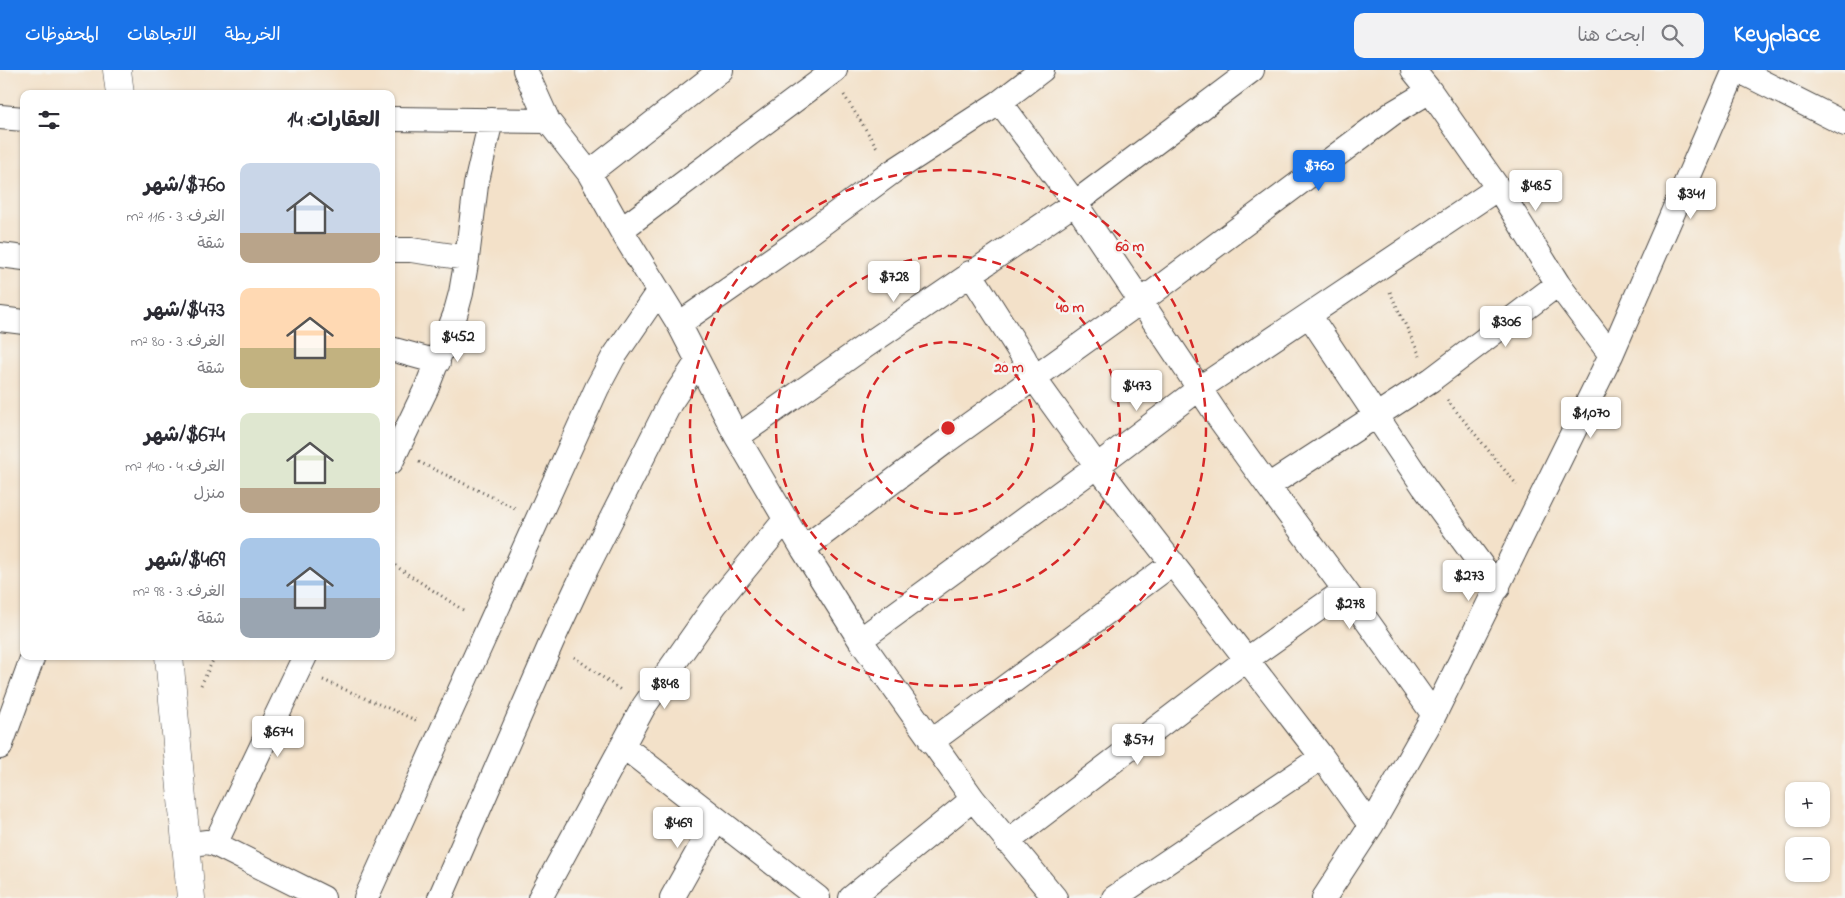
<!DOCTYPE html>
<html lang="ar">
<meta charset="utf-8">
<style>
body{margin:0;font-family:"Indie Flower","Playpen Sans Arabic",sans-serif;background:#f2f2f3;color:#2b2b33;direction:rtl;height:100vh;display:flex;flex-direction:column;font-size:19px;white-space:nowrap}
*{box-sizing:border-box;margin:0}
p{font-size:16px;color:#7c7c81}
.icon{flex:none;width:28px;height:28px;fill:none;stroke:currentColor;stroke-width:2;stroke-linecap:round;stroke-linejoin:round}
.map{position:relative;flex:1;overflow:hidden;direction:ltr}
.drawer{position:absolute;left:20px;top:20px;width:375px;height:570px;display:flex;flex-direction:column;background:#fff;border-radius:10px;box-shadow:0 1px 4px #0004;direction:rtl}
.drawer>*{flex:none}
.tools{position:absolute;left:1785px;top:712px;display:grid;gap:10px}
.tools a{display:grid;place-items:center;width:45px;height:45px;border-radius:10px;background:#fff;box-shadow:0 1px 4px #0004;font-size:25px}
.price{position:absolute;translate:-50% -42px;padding:0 11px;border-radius:5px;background:#fff;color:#222;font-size:16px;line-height:32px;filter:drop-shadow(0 1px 2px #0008)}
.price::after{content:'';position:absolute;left:50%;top:30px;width:15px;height:11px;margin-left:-8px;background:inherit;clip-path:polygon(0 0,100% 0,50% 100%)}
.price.on{background:#1a73e8;color:#fff}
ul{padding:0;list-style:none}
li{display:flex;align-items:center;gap:15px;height:125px;padding:0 15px}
li span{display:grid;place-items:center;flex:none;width:140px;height:100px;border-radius:10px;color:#555}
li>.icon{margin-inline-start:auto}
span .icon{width:60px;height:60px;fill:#fffc;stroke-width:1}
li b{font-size:21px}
h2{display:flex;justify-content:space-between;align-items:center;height:60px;padding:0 15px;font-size:21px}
header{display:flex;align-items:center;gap:30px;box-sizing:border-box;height:70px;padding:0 25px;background:#1a73e8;color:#fff}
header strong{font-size:24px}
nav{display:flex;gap:28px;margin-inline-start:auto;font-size:18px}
.search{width:350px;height:45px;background:#f2f2f3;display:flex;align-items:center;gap:12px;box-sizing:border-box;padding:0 18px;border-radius:10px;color:#7c7c81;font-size:19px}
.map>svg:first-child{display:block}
</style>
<header>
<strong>Keyplace</strong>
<div class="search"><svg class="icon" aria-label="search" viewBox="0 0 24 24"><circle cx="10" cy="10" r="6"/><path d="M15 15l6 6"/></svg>ابحث هنا</div>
<nav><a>الخريطة</a><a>الاتجاهات</a><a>المحفوظات</a></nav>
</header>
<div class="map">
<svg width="1845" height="828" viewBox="0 0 1845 828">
<rect width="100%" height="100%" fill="#f6f6f2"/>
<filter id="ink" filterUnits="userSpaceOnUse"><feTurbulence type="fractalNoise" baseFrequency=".02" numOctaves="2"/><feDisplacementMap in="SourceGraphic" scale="10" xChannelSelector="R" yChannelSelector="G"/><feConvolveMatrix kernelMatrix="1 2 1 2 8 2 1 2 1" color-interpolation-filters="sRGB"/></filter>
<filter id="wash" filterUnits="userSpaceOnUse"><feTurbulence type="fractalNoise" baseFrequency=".0096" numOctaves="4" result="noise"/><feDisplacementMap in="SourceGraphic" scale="20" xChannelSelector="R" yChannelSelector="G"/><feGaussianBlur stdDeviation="1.12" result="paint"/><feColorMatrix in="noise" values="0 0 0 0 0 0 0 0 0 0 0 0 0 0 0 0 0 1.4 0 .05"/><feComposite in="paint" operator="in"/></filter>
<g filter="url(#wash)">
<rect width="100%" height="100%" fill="#f3e1c9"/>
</g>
<g filter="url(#ink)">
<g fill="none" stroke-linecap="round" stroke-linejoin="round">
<g stroke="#494643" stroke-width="26">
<path id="street" d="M525 0 548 51 589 103 621 160 679 254 737 367 803 479 860 570 973 729 1055 828
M1738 0 1845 54
M1430 21 1498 118 1558 214 1611 285
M1000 32 1075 133 1221 351 1268 416 1431 310 1558 214
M0 47 24 49
M391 49 548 51
M589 103 721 0
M621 160 835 0
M391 180H411L467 188
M0 185 24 188
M970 203 1024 288 1033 307 1097 396 1322 687 1371 756 1434 645 1611 285 1735 0
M1309 245 1424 417 1498 518
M0 249 24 252
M679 254 804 167 892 102 1000 32 1042 0
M391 279 438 292
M737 367 864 277 1075 133 1252 0
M391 392 427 317 455 245 461 223 467 188 476 115 491 50
M1268 416 1345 520
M803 479 945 372 1140 232 1393 43 1430 21 1413 0
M860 570 1097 396 1200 318 1498 118
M931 672 1173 493
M623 676 818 828
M0 677 33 586
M1007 772 1246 590 1345 520 1434 645
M199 773 207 772 215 774 323 828
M215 774 305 586
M366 828 597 318 613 288 658 222
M440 828 552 571 580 511 670 333 698 291
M540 828 644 636 715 535 786 449
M672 828 716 750
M851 828 973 729
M1114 828 1322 687
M1324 828 1371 756"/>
</g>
<g stroke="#494643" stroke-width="29">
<path id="secondary" d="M117 0 120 24
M169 586 191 828"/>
</g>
<path stroke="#494643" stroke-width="3" stroke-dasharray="1 4" stroke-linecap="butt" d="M844 25 878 79
M1390 222 1420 286
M1447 330 1517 415
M419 392 515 438
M391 493 466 542
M574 587 622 621
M323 610 418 651
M201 615 215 586"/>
<use href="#street" stroke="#fff" stroke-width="24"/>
<use href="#secondary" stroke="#fff" stroke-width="28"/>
</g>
</g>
<g fill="none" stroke="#d62828" stroke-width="2.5" stroke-dasharray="9 6">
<circle cx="948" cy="358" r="86"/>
<circle cx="948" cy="358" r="172"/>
<circle cx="948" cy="358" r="258"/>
</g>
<circle cx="948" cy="358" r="8" fill="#d62828" stroke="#f6f6f2" stroke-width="2.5"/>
<g font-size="15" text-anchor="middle" font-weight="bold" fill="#d62828" stroke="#f6f6f2" stroke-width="5" stroke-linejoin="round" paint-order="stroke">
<text x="1130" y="181">60 m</text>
<text x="1070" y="242">40 m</text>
<text x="1009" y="302">20 m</text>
</g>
</svg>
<div class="tools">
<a>+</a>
<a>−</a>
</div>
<b class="price on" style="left:1319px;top:122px">$760</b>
<b class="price" style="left:1536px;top:142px">$485</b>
<b class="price" style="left:1691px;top:150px">$341</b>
<b class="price" style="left:894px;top:233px">$728</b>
<b class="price" style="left:1506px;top:278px">$306</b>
<b class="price" style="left:458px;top:293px">$452</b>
<b class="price" style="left:1137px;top:342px">$473</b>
<b class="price" style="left:1591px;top:369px">$1,070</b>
<b class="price" style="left:1469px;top:532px">$273</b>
<b class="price" style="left:1350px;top:560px">$278</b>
<b class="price" style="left:665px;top:640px">$848</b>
<b class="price" style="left:278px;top:688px">$674</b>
<b class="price" style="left:1138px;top:696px">$571</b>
<b class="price" style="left:678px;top:779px">$469</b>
<section class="drawer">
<h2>العقارات: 14<svg class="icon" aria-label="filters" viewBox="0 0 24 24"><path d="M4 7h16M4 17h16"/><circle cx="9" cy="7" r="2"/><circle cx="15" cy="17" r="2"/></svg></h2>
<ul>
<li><span style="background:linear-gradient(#c9d6e8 70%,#b9a48a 0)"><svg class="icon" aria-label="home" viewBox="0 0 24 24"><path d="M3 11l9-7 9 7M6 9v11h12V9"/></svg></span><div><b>$760/شهر</b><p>الغرف: 3 · 116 m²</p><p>شقة</p></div></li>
<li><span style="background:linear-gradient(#ffd9b3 60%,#c2b280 0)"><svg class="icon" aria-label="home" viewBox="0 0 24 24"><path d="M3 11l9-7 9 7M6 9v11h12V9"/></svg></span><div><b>$473/شهر</b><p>الغرف: 3 · 80 m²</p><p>شقة</p></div></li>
<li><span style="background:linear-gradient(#dfe7d0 75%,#b9a48a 0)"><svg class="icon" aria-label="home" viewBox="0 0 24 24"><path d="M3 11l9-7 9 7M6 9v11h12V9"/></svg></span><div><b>$674/شهر</b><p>الغرف: 4 · 140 m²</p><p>منزل</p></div></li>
<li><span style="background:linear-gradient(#a9c7e8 60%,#9aa5b1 0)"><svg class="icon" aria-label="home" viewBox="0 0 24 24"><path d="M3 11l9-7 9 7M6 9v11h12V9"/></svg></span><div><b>$469/شهر</b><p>الغرف: 3 · 98 m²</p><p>شقة</p></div></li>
</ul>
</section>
</div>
